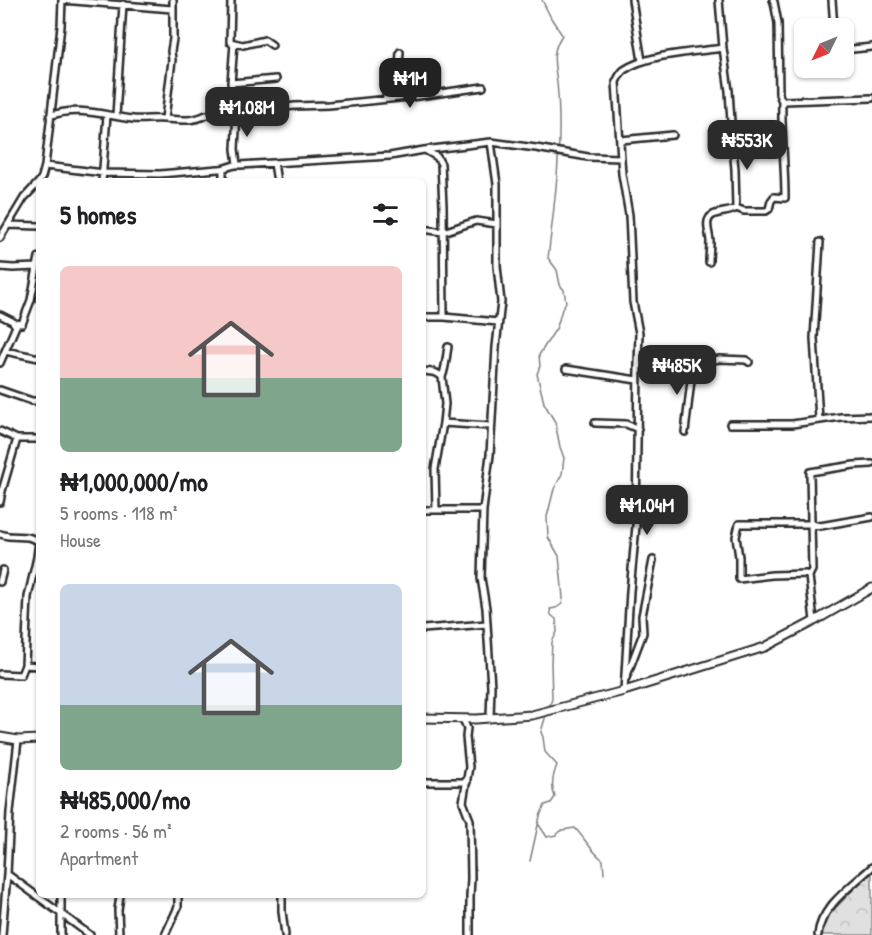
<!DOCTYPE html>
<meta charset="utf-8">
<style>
body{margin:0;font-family:"Patrick Hand",sans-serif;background:#f2f2f2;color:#202124;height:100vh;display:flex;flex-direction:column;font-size:22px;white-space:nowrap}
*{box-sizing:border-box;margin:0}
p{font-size:20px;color:#757577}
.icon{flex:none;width:33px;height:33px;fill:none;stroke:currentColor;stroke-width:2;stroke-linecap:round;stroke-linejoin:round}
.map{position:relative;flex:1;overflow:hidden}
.drawer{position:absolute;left:36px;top:178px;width:390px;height:720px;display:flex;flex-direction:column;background:#fff;border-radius:9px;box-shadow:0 2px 4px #0004}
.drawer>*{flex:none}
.needle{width:39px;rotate:227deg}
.tools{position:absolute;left:794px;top:18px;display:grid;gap:12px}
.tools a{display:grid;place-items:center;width:60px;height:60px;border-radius:9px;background:#fff;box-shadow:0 2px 4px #0004;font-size:30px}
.price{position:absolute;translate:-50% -51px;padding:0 14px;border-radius:12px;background:#2b2b2b;color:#fff;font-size:20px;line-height:39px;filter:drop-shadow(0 2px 3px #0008)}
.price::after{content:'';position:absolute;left:50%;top:36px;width:18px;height:14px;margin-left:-9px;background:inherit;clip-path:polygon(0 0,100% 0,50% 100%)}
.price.on{background:#222;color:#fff}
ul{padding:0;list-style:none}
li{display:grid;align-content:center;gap:12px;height:318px;padding:0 24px}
li span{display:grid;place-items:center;height:186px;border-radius:9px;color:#555}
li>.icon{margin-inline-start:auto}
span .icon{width:108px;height:108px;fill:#fffc;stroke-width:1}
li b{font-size:26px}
h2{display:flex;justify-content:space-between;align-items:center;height:72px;padding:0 24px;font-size:26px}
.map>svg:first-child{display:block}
</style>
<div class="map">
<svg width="872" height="935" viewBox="0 0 872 935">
<defs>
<pattern id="forest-crowns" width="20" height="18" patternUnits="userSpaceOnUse" patternTransform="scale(1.5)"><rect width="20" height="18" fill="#e0e0e0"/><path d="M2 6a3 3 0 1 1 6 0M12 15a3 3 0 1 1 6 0" fill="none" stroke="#c0c0c0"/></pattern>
</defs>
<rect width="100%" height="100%" fill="#fff"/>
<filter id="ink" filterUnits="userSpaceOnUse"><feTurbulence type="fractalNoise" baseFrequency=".0167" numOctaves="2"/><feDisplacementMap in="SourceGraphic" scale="12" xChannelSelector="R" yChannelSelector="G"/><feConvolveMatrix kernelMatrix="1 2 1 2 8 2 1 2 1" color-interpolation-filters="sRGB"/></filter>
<g filter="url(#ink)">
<path fill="url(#forest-crowns)" stroke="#868686" stroke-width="1.5" d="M872 870V935H822L827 917Z"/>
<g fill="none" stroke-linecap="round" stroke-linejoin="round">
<path stroke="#7e7e7e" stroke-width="1.5" d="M542 0 551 18 562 35C550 54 555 63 557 83 563 141 555 201 548 258L557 270 560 285 564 290 566 302 562 309 557 327 539 355 540 366 537 374 544 403 555 422 560 447 564 458 562 474 554 489 547 517 548 537 559 556 563 598 562 604 556 608 550 609 551 615 556 619 557 632 552 642 551 663 552 699 549 708
M539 825 547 837 556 835 562 830 575 828C585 839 591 851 603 860L604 874
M530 861 540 816 545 805 551 803 555 797C550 786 553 775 557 765L545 752 543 737 541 732 546 715"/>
<g stroke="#2b2b2b" stroke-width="10">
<path id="minor" d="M62 0 172 9
M231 0 230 42 243 45 265 40 272 45
M632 0 642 61
M719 0 723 48 729 91 732 137 735 169 736 208
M773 0 774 2 778 23 779 94 781 99 784 101 872 98
M832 0 834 28
M234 43 231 83 237 112 235 149 237 164
M843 50 872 47
M231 83 276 79
M386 99 388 73 399 66 400 52
M50 116C76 105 106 116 133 119 143 120 154 118 165 119 179 120 193 122 206 115L295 106 329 105 419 96 483 87
M116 116 123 4
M165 119 172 60 171 51 173 39V0
M621 140 673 135
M425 150 437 157 441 164 443 206 444 317
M274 163 277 182
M45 166 104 173 160 174 218 169C226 170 233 163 240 165L390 156 424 150 491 142 536 148 588 157 621 158
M223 169V182
M39 182 42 177 45 166 61 26 62 0
M102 182 107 115
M8 225 39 226
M423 229 443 232 476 221 497 224
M0 238 24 198 39 182
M709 262C709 255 710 248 710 242 710 234 703 220 713 215 721 211 730 213 736 208L744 211H766L769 209 771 201 774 197 785 198C785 165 781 133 782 100
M0 267 13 268 37 267
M0 315 12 321 16 326 0 363
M423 317H444L498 322
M15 323 22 324 31 300 39 257
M5 351 39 358
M638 365 639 333 633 302 629 215 622 174 616 82C618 78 620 73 624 70 648 54 694 52 723 48
M566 369 637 380
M423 371C430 372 437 371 442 377L445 404 443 423 435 469 436 510
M442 377C446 367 446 357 448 347
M0 390 32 401H39
M819 420 814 338 820 242
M443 423 490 426
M595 423 626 424 638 429
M730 424H792L841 417 872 416
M0 431 17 439H39
M685 432 693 363
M0 502 2 491 17 439
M423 510H483
M0 534 8 536 28 537 39 541
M809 576 812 570 810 472 854 465 872 464
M0 582 3 570
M814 621 809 576 806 574 772 575 739 579V557L736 537 739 524H812L820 526 872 517
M423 629 487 624
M25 665 28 597 37 557 39 541
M0 674 21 675 25 665 39 666
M626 678 643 633 642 616 653 560
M624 691 630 591 636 526 638 365 674 366 720 359 746 360 749 362
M490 718 491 687 486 608 481 578 483 510 490 455 496 347 501 302 497 266V184L491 142
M463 719 467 728 466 737 469 767 463 802 470 820 471 878 470 897V935
M18 740 10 812 7 874 90 935
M423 782H467
M282 896V911L285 935
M2 935 7 874
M61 935V896
M119 935 118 910 120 896
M165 935 178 907V896
M818 935C820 907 853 885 872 867"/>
</g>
<g stroke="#2b2b2b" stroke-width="11">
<path id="major" d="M423 718 476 719 532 715 624 691 765 647 811 623 872 588
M0 737 18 740 39 739"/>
</g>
<use href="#minor" stroke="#fff" stroke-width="5"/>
<use href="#major" stroke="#fff" stroke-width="7"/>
</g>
</g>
</svg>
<div class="tools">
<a><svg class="needle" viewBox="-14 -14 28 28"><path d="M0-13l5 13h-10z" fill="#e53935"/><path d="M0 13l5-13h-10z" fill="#757577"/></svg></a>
</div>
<b class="price on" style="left:410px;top:109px">₦1M</b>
<b class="price" style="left:247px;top:138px">₦1.08M</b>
<b class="price" style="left:747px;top:171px">₦553K</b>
<b class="price" style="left:677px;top:396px">₦485K</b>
<b class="price" style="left:647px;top:536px">₦1.04M</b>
<section class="drawer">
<h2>5 homes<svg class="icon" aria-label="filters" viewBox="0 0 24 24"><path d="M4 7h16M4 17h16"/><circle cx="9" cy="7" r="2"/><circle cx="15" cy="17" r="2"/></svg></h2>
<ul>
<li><span style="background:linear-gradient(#f6c9c9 60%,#7fa58c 0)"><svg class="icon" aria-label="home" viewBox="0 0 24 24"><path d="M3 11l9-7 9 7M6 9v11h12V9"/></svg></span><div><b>₦1,000,000/mo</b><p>5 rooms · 118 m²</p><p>House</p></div></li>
<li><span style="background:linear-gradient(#c9d6e8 65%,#7fa58c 0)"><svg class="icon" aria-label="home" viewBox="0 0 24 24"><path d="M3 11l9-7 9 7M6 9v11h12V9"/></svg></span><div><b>₦485,000/mo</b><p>2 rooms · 56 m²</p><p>Apartment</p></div></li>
</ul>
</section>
</div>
